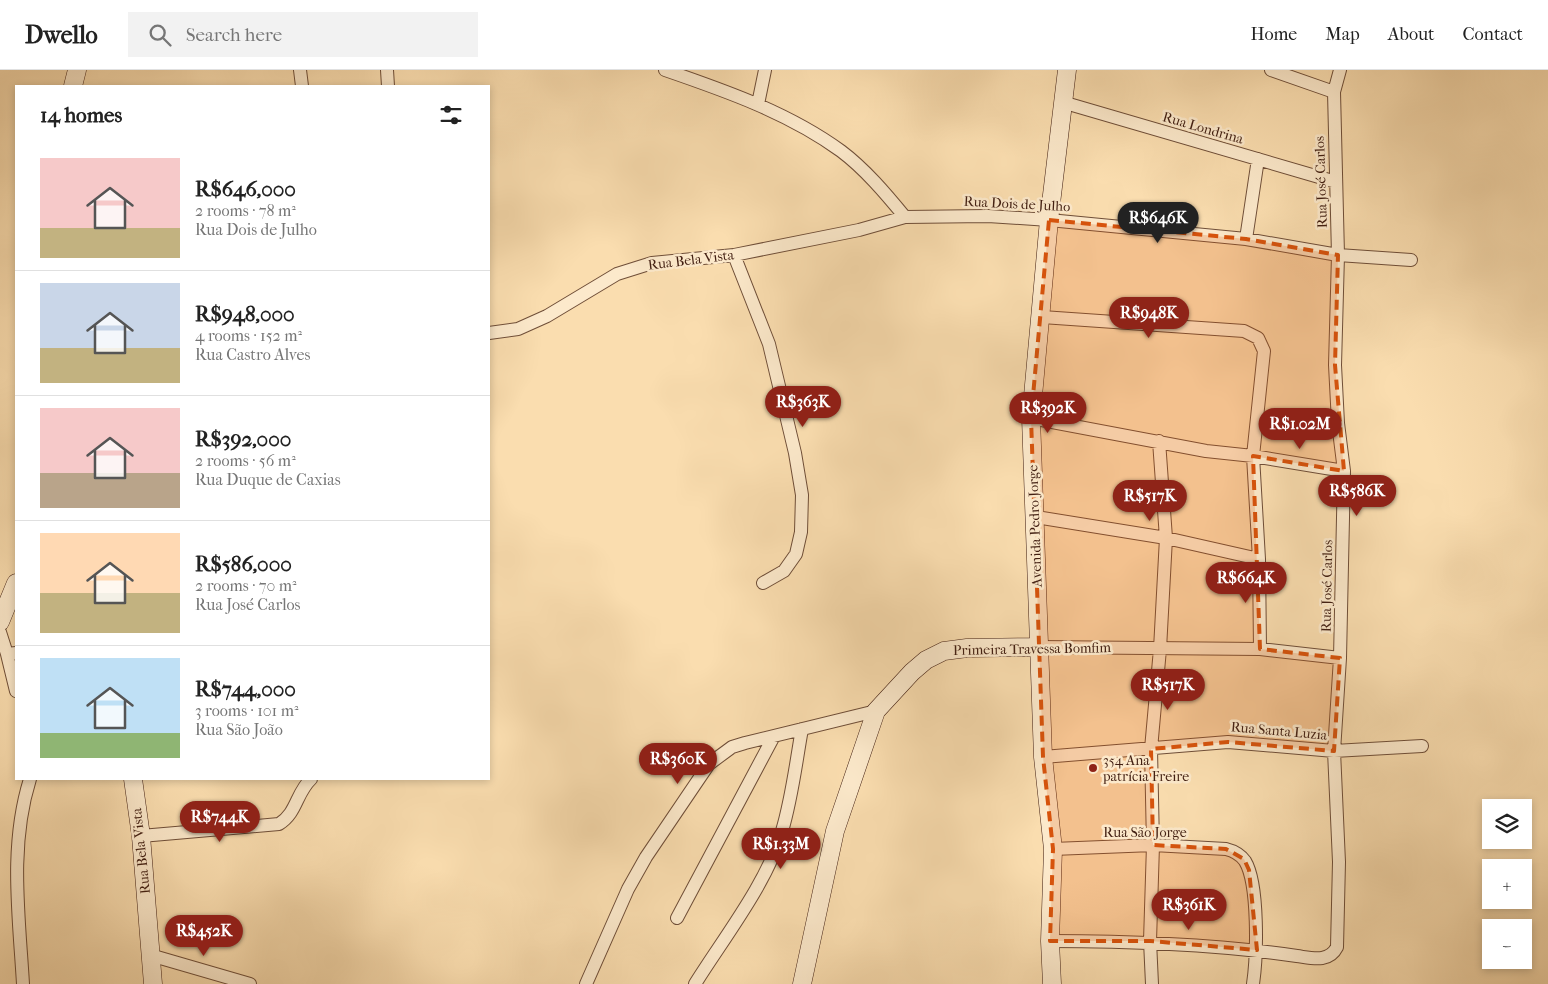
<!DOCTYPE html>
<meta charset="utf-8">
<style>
body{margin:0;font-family:"IM FELL French Canon",serif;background:#f2f2f2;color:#222;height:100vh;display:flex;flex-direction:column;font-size:19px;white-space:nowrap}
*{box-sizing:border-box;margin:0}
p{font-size:16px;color:#767676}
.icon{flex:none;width:28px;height:28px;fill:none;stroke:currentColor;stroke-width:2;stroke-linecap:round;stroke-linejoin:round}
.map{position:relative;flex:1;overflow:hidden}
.panel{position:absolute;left:15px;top:15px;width:475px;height:695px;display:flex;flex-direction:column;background:#fff;border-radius:0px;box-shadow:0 2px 8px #0003}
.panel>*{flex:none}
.controls{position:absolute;left:1482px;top:729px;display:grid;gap:10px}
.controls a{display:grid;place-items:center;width:50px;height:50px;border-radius:0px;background:#fff;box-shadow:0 2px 8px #0003;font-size:25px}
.price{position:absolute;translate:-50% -42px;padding:0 11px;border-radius:18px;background:#8f2418;color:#fff;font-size:16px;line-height:32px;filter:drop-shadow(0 1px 2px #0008)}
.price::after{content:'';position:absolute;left:50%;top:30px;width:15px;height:11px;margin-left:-8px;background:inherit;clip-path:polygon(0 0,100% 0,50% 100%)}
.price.current{background:#222;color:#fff}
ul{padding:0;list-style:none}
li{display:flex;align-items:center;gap:15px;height:125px;padding:0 25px}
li+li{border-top:1px solid #e0e0e0}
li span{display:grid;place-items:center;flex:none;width:140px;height:100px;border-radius:0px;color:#555}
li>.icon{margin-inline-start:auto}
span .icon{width:60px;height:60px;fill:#fffc;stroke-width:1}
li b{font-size:21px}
h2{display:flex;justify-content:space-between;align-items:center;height:60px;padding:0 25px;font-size:21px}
header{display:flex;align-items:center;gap:30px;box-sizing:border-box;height:70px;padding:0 25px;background:#fff;border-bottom:1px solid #e0e0e0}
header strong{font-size:24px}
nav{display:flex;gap:28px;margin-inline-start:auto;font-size:18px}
.search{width:350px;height:45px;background:#f2f2f2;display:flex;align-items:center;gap:12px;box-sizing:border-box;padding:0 18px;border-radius:0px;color:#767676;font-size:19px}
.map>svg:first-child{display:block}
</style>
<header>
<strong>Dwello</strong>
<div class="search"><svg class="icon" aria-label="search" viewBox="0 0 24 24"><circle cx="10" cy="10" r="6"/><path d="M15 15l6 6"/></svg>Search here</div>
<nav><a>Home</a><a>Map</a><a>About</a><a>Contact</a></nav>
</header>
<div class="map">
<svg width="1548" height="914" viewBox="0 0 1548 914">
<rect width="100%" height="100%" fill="#faddaf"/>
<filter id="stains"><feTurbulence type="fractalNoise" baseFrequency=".004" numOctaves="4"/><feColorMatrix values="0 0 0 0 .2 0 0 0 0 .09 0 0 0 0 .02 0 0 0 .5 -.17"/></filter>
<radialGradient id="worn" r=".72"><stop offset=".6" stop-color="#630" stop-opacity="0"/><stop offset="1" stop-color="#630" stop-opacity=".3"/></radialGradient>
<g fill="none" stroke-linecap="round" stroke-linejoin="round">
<g stroke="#6f4e38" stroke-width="14">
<path id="street" d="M300 0 302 16
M387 0 388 16
M665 0C726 21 789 43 841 81 865 99 886 124 905 147
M1271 0 1334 22
M1062 32 1336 112
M758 34 765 0
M1246 169 1258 89
M734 185 769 274 795 383 802 425 801 462 796 484 784 501 763 513
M1042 247 1244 261 1258 268 1264 281 1253 386 1259 489 1260 579
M489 263 518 259 547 246 617 204 652 193 734 185 859 160 905 147 988 146 1049 150 1246 169 1338 185 1411 190
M1031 348 1206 381 1253 386 1344 401
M1036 447 1166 468 1259 489
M0 562 7 584 16 583
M1038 577 1260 579 1340 588
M7 584 16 621
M1043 687 1228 672 1334 681 1422 676
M141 766 279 754C297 743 296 723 311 709
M1053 779 1153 775 1226 779C1234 781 1240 784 1245 791 1259 814 1257 887 1253 914
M677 848 774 666
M1050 871C1133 871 1215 874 1297 886 1312 888 1329 893 1337 877L1339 792 1334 681 1340 588 1344 401 1338 353 1335 295 1338 185 1334 22 1340 0
M150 885 250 914
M23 914C19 845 9 776 30 709
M586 914 628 819 646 787 709 694 732 677 745 673 876 641
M695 914C723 869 768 812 782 761 792 728 796 692 802 659
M1152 914 1150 871 1153 775 1151 679 1160 579 1166 468 1159 371"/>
</g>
<g stroke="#411e11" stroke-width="19">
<path id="secondary" d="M73 16 77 0
M0 552 16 513
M133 709 141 766 153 914
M802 914 835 761 876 641 912 602 926 590 944 581 967 578 1038 577
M1052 914 1050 871 1053 779 1043 687 1031 348 1049 150 1067 0"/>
</g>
<use href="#street" stroke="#fce9cb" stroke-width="12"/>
<use href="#secondary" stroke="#fce9cb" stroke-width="18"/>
</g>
<path fill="#d7530c" fill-opacity="0.2" stroke="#d7530c" stroke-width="4" stroke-dasharray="10 6" stroke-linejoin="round" d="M1049 150 1246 169 1338 185 1335 295 1344 401 1253 386 1260 579 1340 588 1334 681 1228 672 1151 679 1153 775 1226 779 1244 789 1249 800 1257 880 1150 871H1050L1053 779 1043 687 1031 348Z"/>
<circle fill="#8f2418" stroke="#fce9cb" stroke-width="2" cx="1093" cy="698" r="5"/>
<g text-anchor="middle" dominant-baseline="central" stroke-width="5" stroke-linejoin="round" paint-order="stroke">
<g font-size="14" fill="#411e11" stroke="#fce9cb">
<text transform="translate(1203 58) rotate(16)">Rua Londrina</text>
<text transform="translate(1321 112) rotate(-92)">Rua José Carlos</text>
<text transform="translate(1017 134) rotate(3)">Rua Dois de Julho</text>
<text transform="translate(691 190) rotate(-7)">Rua Bela Vista</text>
<text transform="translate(1035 456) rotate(-92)">Avenida Pedro Jorge</text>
<text transform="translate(1327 516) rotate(-89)">Rua José Carlos</text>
<text transform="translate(1032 579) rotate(-1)">Primeira Travessa Bomfim</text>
<text transform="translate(1279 661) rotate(5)">Rua Santa Luzia</text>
<text x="1145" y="762">Rua São Jorge</text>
<text transform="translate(141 781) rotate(-96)">Rua Bela Vista</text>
</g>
<g font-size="14" fill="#411e11" stroke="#fce9cb" text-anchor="start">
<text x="1103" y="690">354 Ana<tspan x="1103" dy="16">patrícia Freire</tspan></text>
</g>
</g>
<rect width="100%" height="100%" filter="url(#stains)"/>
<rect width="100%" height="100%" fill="url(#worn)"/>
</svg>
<div class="controls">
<a><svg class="icon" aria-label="layers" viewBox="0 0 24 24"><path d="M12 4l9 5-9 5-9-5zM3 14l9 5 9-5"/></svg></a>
<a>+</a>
<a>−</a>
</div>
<b class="price current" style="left:1158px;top:174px">R$646K</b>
<b class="price" style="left:1149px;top:269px">R$948K</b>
<b class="price" style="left:803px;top:358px">R$363K</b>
<b class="price" style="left:1048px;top:364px">R$392K</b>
<b class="price" style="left:1300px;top:380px">R$1.02M</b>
<b class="price" style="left:1357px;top:447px">R$586K</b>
<b class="price" style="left:1150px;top:452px">R$517K</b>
<b class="price" style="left:1246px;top:534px">R$664K</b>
<b class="price" style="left:1168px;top:641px">R$517K</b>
<b class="price" style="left:678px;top:715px">R$360K</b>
<b class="price" style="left:220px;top:773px">R$744K</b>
<b class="price" style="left:781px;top:800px">R$1.33M</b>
<b class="price" style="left:1189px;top:861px">R$361K</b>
<b class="price" style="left:204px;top:887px">R$452K</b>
<section class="panel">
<h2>14 homes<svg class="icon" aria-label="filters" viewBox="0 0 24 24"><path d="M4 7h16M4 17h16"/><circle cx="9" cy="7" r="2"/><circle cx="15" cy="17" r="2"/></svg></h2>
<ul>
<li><span style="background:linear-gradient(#f6c9c9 70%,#c2b280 0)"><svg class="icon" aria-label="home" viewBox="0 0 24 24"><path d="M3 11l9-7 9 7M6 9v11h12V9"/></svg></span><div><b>R$646,000</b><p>2 rooms · 78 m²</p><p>Rua Dois de Julho</p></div></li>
<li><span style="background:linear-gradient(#c9d6e8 65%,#c2b280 0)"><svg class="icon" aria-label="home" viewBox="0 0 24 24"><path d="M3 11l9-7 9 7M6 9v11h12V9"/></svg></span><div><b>R$948,000</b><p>4 rooms · 152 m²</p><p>Rua Castro Alves</p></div></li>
<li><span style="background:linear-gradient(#f6c9c9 65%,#b9a48a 0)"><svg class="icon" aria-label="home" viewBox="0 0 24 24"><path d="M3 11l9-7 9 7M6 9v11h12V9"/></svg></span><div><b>R$392,000</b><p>2 rooms · 56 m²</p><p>Rua Duque de Caxias</p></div></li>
<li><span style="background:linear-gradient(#ffd9b3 60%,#c2b280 0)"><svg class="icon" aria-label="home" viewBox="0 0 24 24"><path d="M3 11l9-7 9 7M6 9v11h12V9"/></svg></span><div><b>R$586,000</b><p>2 rooms · 70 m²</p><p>Rua José Carlos</p></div></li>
<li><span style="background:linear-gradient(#bfe0f5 75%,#8fb573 0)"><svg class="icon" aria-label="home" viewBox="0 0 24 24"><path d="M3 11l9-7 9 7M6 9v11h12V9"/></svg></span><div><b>R$744,000</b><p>3 rooms · 101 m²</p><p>Rua São João</p></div></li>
</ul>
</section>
</div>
